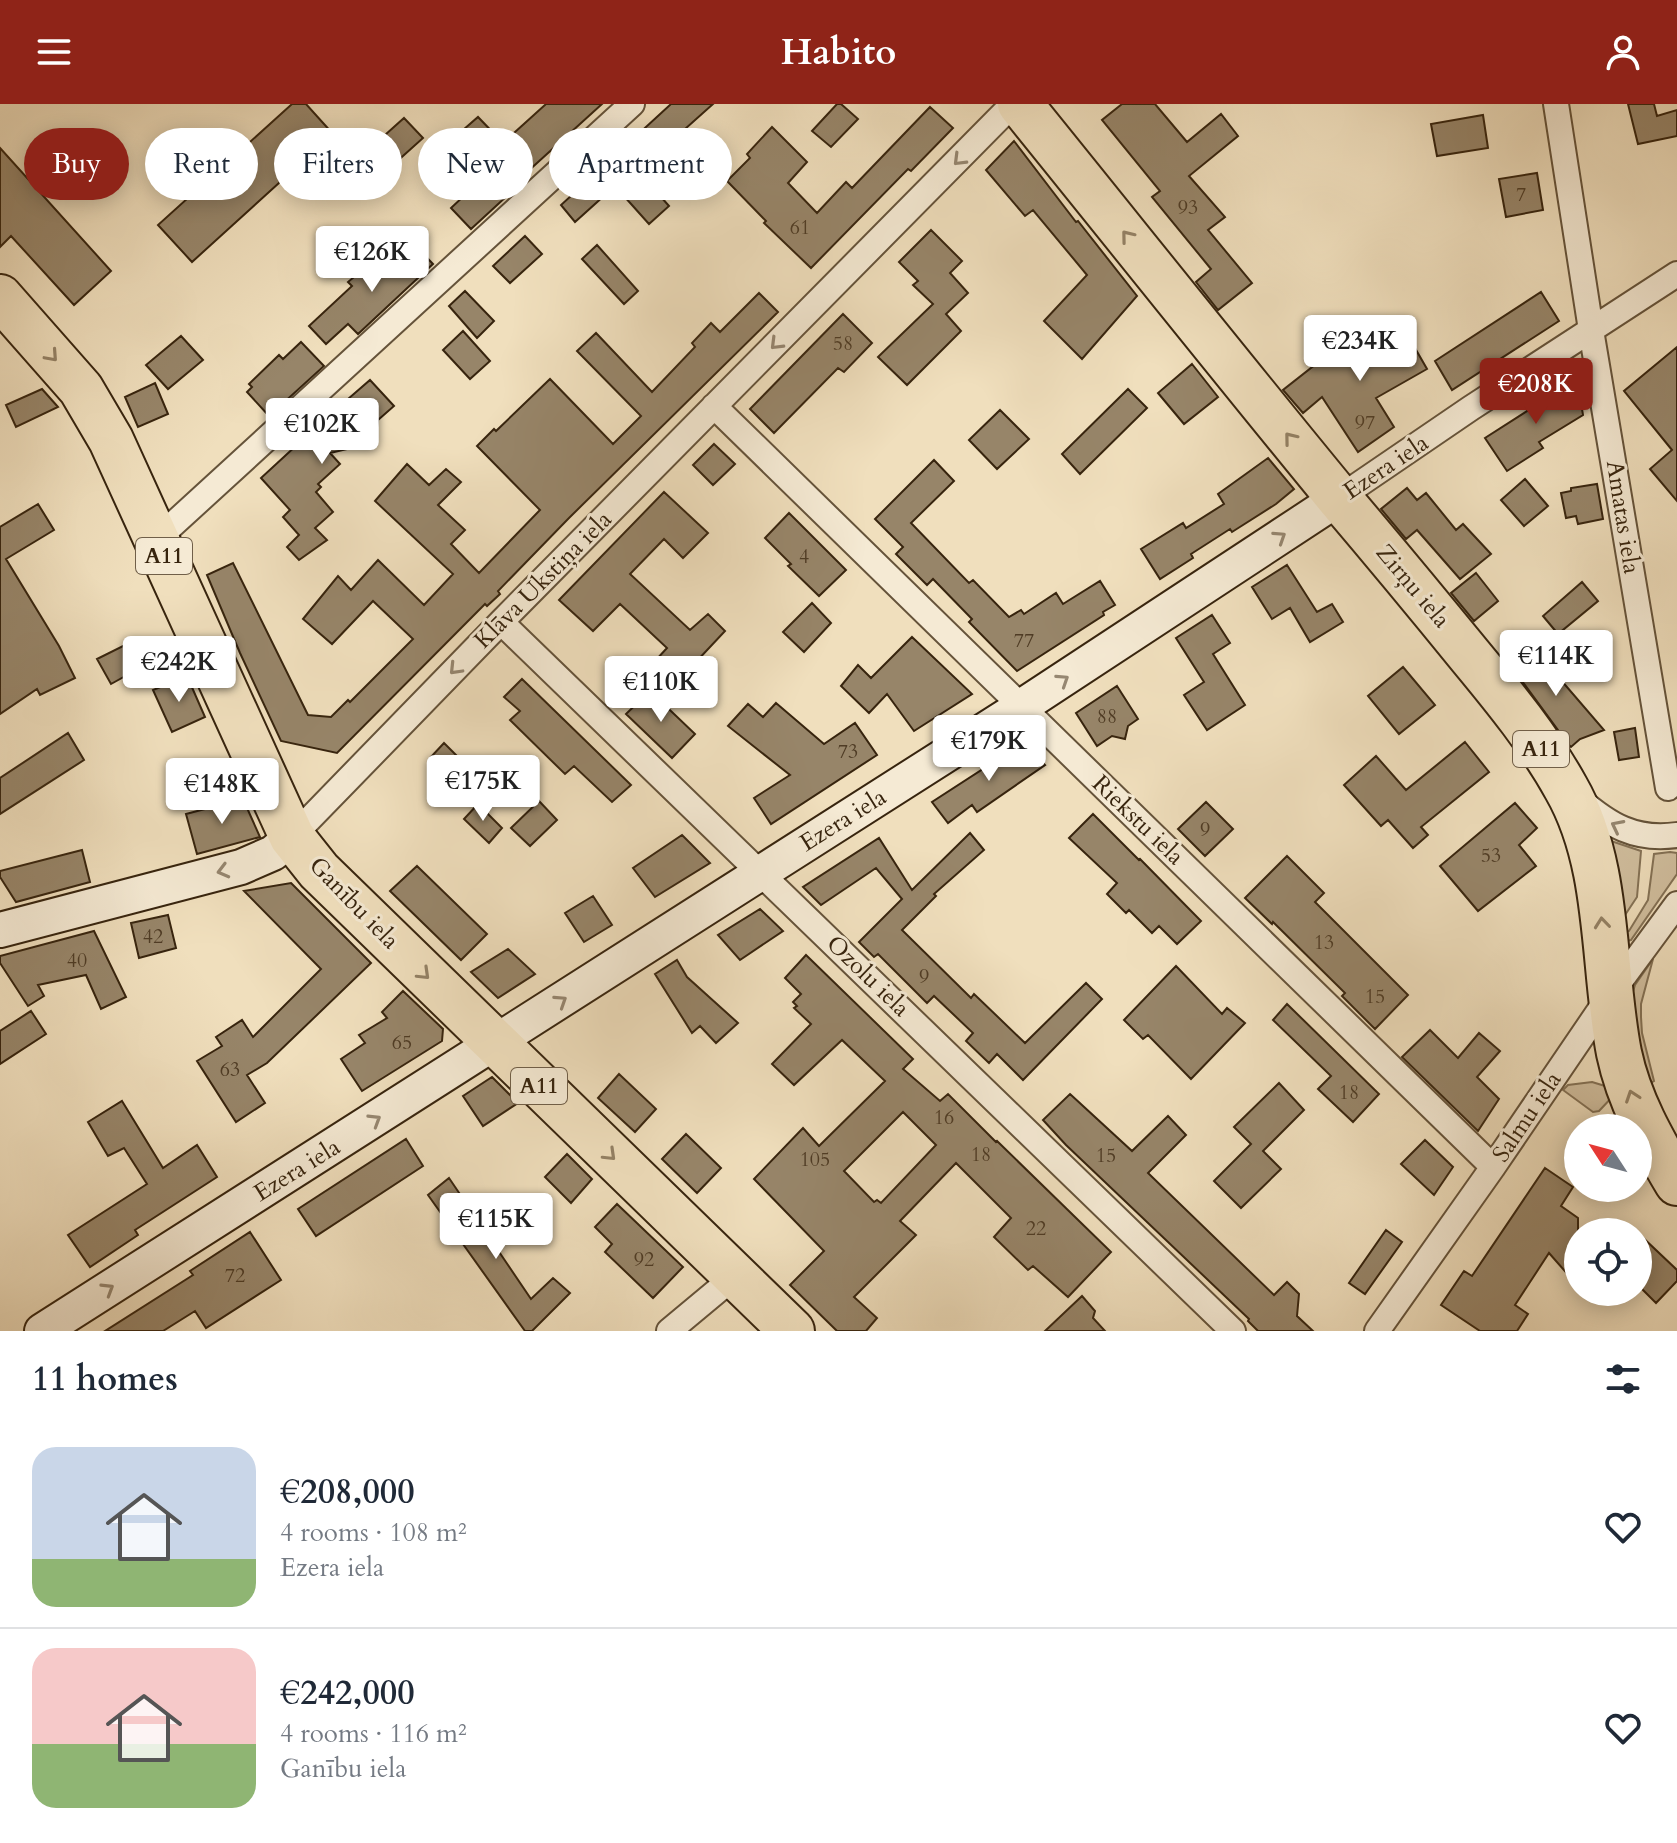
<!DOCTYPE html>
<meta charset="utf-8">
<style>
body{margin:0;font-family:Cardo,serif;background:#f2f2f3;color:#1f2937;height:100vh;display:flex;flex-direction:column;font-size:30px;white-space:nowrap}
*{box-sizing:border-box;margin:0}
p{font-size:26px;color:#747a83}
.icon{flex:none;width:44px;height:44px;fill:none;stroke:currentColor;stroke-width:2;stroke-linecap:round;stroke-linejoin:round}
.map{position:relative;height:1227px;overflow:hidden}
.drawer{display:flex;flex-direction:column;background:#fff;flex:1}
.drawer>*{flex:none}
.banner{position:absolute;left:24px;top:24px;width:800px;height:72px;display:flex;gap:16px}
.needle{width:52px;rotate:306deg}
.fabs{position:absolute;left:1564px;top:1010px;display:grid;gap:16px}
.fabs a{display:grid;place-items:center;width:88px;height:88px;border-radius:50%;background:#fff;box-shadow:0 4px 20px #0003;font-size:40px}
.price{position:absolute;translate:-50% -68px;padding:0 18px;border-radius:8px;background:#fff;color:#222;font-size:26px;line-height:52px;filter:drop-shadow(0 2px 4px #0008)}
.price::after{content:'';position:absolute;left:50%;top:48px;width:24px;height:18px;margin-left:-12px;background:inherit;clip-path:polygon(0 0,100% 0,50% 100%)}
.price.active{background:#8f2418;color:#fff}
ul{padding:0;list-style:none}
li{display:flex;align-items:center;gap:24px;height:200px;padding:0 32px}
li+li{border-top:2px solid #e0e1e3}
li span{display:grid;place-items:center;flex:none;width:224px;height:160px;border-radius:24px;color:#555}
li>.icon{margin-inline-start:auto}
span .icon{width:96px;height:96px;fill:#fffc;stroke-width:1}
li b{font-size:34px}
h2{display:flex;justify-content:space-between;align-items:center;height:96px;padding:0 32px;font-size:34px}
.chip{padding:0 28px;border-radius:36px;background:#fff;box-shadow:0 4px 20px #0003;font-size:28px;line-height:72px}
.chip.active{background:#8f2418;color:#fff}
header{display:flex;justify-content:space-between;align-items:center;height:104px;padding:0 32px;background:#8f2418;color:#fff;font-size:36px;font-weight:700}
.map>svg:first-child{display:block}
</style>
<header><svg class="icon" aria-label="menu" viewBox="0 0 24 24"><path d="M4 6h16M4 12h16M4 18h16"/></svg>Habito<svg class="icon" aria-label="person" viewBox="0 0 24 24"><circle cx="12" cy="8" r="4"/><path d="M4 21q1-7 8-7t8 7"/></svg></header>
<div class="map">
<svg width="1677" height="1227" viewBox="0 0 1677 1227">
<rect width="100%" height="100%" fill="#f0dfbd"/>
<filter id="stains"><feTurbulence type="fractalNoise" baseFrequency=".0025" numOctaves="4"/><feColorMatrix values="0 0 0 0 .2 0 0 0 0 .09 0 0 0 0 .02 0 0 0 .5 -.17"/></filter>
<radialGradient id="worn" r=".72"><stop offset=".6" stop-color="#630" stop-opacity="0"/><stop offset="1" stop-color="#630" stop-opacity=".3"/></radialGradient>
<path fill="#d1bf9f" stroke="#847256" stroke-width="2" d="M1602 734 1641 747 1637 793 1623 814Z
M1670 748 1677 749V770L1631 836 1627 837 1619 830 1629 827 1648 796 1654 750Z
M1653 855 1641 900V913L1642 929 1654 977 1647 981 1629 900 1635 881Z
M1592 978 1605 982 1615 990 1599 1007 1593 1008 1563 986 1568 981Z"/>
<path fill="#978569" stroke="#37240e" stroke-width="2" fill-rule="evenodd" d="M292 0H306L333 30 192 158 158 121Z
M546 0H602L505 88 508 91 471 125 451 104 466 90 459 83 485 60 455 33 478 13 503 39Z
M671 0H713L638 67 669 102 649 120 615 82 575 118 561 101Z
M837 0H841L858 15 831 43 812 27Z
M1122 0H1155L1187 38 1221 10 1238 32 1189 72 1225 113 1208 126 1252 179 1218 206 1196 178 1211 165 1152 93 1160 87 1102 16Z
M1628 0H1654L1657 12 1677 6V32L1638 40Z
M930 3 953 24 911 67 908 65 811 164 764 119 766 117 727 77 750 54 747 50 772 23 807 58 788 79 817 109 846 78 852 84Z
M1483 11 1488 44 1437 52 1431 20Z
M404 14 423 34 394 60 376 39Z
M1014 37 1076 118 1078 117 1137 192 1082 255 1044 217 1087 171 1033 106 1025 112 986 66Z
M0 44 111 167 74 201 11 132 0 143Z
M1537 69 1543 106 1506 113 1499 75Z
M931 126 962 157 950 169 968 189 946 210 961 227 907 281 878 253 933 200 913 181 918 177 899 158Z
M525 132 542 150 510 179 493 162Z
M411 137 433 160 358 230 348 220 326 240 309 222 352 182 348 178 366 163 373 172Z
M597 141 638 187 624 200 582 155Z
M465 187 494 217 477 234 449 202Z
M1541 188 1559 217 1452 286 1435 257Z
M759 189 778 208 569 414 498 487 500 490 487 502 485 500 337 649 281 637 240 549 207 471 233 459 308 611 331 613 348 596 350 598 413 535 373 497 332 540 303 515 338 472 351 486 378 456 424 501 453 470 375 397 407 360 429 381 446 365 461 378 438 401 465 426 451 440 479 469 540 406 477 342 494 325 496 327 550 275 613 340 641 312 577 247 596 229 652 288 695 243 692 239 711 219 720 228Z
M843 210 872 239 844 268 838 264 774 329 750 305Z
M1400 218 1427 265 1376 294 1394 323 1358 348 1322 293 1303 309 1283 286 1339 242 1345 249Z
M463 227 490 257 470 275 443 246Z
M181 232 203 256 168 285 146 261Z
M301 238 324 262 269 312 247 288 252 283 249 280 279 251 283 255Z
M1677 243V397L1650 365 1672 346 1624 287Z
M1192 260 1218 293 1184 320 1158 289Z
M1577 275 1583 311 1539 338 1543 344 1507 367 1485 334Z
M370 276 394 302 378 316 376 331 368 340 330 349 340 360 318 380 321 383 316 388 333 408 315 424 327 436 299 456 287 443 299 431 283 413 290 406 261 374 311 328 317 334 354 301 348 295Z
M155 279 168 310 138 323 125 293Z
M42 285 58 303 16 323 6 301Z
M1128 285 1147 304 1080 370 1062 350Z
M1000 306 1029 335 997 365 969 336Z
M714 340 735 360 713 381 693 361Z
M1268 354 1294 385 1276 400 1232 428 1230 425 1191 450 1193 454 1160 475 1141 445 1183 419 1186 424 1224 400 1218 390Z
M934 356 954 377 911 419 969 479 973 476 1009 513 1021 506 1024 510 1056 489 1063 500 1100 477 1115 501 1103 508 1104 511 1017 567 969 518 972 515 933 475 927 481 896 450 903 443 875 415Z
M1525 375 1548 402 1524 422 1501 396Z
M1597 380 1603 415 1578 420 1576 412 1566 414 1561 389 1571 387V384Z
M1407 384 1417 396 1426 389 1456 426 1463 420 1491 450 1460 475 1417 426 1406 435 1381 405Z
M664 388 708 429 683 454 664 435 630 470 690 526 708 510 725 527 679 576 656 556 667 544 620 500 593 527 559 496Z
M38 400 54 426 6 455 59 542 75 574 40 591 37 585 0 610V423Z
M789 409 846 466 819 492 788 462 791 460 765 434Z
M1287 461 1317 508 1332 500 1343 518 1310 538 1290 504 1272 515 1252 483Z
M1476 469 1498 497 1474 517 1451 489Z
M1582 478 1598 497 1558 530 1543 512Z
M812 499 831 519 804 548 783 528Z
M1212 511 1230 539 1213 550 1245 601 1207 626 1184 591 1204 578 1176 534Z
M912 533 972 590 914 627 887 590 869 609 841 582 858 561 871 574Z
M133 537 145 561 111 580 97 555Z
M1535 543 1549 559 1548 561 1604 626 1580 635 1571 643 1569 641 1511 562Z
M1403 563 1435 601 1399 630 1368 592Z
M187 572 205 613 172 628 153 586Z
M522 575 631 681 612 698 574 662 565 670 510 616 520 607 504 593Z
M1117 582 1138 615 1128 622 1125 635 1112 632 1097 642 1076 609Z
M650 587 695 630 672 654 626 610Z
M776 599 824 640 855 619 877 651 771 720 754 694 790 671 728 622 748 600 763 613Z
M1635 624 1639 653 1619 656 1614 628Z
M68 629 84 656 0 710V674Z
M1465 638 1489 668 1421 723 1428 731 1413 744 1388 716 1381 722 1344 681 1376 652 1406 686Z
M444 639 478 673 464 687 430 654Z
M1023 639 1045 661 977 708 972 701 948 719 932 698Z
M243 695 260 733 197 750 186 710Z
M539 697 557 716 530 742 511 724Z
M1206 698 1233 725 1205 752 1178 725Z
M1515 699 1537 724 1519 741 1536 762 1478 807 1440 762Z
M478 700 502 724 489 739 464 715Z
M1093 710 1139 756 1140 755 1201 817 1177 840 1159 822 1152 829 1129 806 1126 809 1107 790 1117 779 1069 734Z
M970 729 984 746 934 790 936 792 902 826 971 894 974 890 1025 939 1086 879 1102 895 1023 976 997 950 989 959 966 937 973 929 934 892 927 899 878 850 874 853 859 838 902 795 876 764 821 801 803 783 879 734 912 786Z
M682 731 710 759 655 793 633 764Z
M82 746 90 778 16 798 0 773V767Z
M1287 752 1324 789 1315 798 1408 891 1375 925 1342 892 1345 889 1273 818 1272 820 1245 794Z
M417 762 487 830 461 856 390 787Z
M291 779 371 859 267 959 247 971 265 999 236 1018 197 957 222 942 216 933 242 916 253 933 321 865 244 787Z
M593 792 612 821 584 838 565 809Z
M760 805 783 827 740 856 718 831Z
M168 811 176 844 139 854 131 819Z
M94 827 126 893 101 905 86 871 38 881 44 892 28 902 0 859V852Z
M508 845 535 870 498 894 471 868Z
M806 851 913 955 903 965 940 997 948 990 996 1038 997 1037 1111 1148 1068 1193 1033 1162 1028 1166 994 1133 1011 1114 956 1059 900 1117 916 1131 854 1193 877 1214 866 1227H837L790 1181 824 1147 754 1075 803 1024 819 1042 885 977 842 936 794 981 772 960 811 920 794 904 797 902 793 898 801 890 785 874ZM903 1008 936 1041 881 1099 877 1096 874 1098 844 1067Z
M677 856 687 873 738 919 716 939 700 922 692 929 655 870Z
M1176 862 1222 910 1227 904 1245 919 1191 975 1148 931 1143 935 1124 916Z
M403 887 443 925 442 937 362 987 341 955 365 939 359 931 387 914 382 908Z
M1287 900 1379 990 1353 1018 1318 985 1331 972 1273 916Z
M31 907 46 930 0 960V927Z
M1430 926 1458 954 1479 929 1500 947 1477 973 1499 995 1478 1027 1402 953Z
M619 970 656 1005 635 1028 598 994Z
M492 973 518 999 483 1022 463 992Z
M1279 979 1304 1006 1263 1047 1281 1065 1241 1104 1214 1077 1251 1040 1234 1023Z
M1070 990 1132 1047 1168 1012 1186 1031 1148 1069 1274 1191 1287 1178 1299 1190 1297 1212 1313 1227H1258L1248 1217 1249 1215 1066 1041 1043 1016Z
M122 997 163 1064 197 1041 217 1073 135 1126 138 1131 90 1163 68 1131 147 1080 124 1044 108 1052 88 1018Z
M686 1030 721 1064 697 1089 662 1055Z
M406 1035 423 1062 316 1132 298 1105Z
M1425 1036 1453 1063 1434 1091 1401 1060Z
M567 1050 592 1075 571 1099 545 1073Z
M1545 1064 1573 1083 1561 1102 1578 1114V1182L1549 1149 1515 1201 1528 1210 1517 1227H1480L1441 1201 1464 1167 1472 1172Z
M449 1074 531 1195 553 1174 570 1189 532 1227H525L428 1091Z
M617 1100 683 1163 653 1194 605 1148 612 1140 595 1123Z
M1386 1126 1402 1138 1365 1190 1349 1179Z
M250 1128 281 1176 206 1224 195 1207 163 1227H105L193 1171 190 1167Z
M1638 1129 1677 1166V1177L1656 1199 1638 1181Z
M1082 1192 1095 1207 1093 1214 1105 1227H1045Z"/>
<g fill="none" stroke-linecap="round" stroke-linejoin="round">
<g stroke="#65533a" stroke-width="28">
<path id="street" d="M1556 0 1591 226 1668 684
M714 302 1493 1063
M1339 394 1471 304 1677 170
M156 436 632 0
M501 518 1233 1227
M1579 695C1609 721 1635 737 1677 731
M292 733 501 518 1013 0
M669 1227 735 1172
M1377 1227 1493 1063 1610 891 1677 800"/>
</g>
<g stroke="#37240e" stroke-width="38">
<path id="secondary" d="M0 826 241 763 273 749 292 733
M42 1227 1021 603 1339 394"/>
</g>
<g stroke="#37240e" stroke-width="48">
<path id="highway" d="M1020 0C1126 131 1231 263 1338 393 1383 446 1427 499 1471 553 1505 594 1540 637 1566 684 1611 762 1602 863 1619 949 1629 997 1653 1038 1677 1079
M0 193 81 285 111 336 292 733 319 767 792 1227"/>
</g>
<use href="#street" stroke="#f5ead4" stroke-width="24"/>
<use href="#secondary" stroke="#f5ead4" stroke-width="34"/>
<use href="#highway" stroke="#f0dfbd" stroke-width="44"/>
</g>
<defs><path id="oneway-chevron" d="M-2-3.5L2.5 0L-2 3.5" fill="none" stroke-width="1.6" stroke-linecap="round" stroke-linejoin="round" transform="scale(2)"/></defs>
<g stroke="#968771">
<use href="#oneway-chevron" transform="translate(959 56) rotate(135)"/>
<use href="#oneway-chevron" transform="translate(776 240) rotate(135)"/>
<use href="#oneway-chevron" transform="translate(1280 433) rotate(-33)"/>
<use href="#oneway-chevron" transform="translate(455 565) rotate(134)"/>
<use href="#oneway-chevron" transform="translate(1063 576) rotate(-33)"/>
<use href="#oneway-chevron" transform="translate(1617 722) rotate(-153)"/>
<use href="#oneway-chevron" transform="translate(223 767) rotate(165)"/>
<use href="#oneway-chevron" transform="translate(561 897) rotate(-33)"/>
<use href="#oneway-chevron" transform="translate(375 1016) rotate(-32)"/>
<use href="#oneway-chevron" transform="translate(108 1185) rotate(-32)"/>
</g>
<g stroke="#948266">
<use href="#oneway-chevron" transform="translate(1127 132) rotate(-129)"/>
<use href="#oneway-chevron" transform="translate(52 252) rotate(48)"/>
<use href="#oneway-chevron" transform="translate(1290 334) rotate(-129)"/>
<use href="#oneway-chevron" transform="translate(1602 819) rotate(-96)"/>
<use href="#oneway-chevron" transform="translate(424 870) rotate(44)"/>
<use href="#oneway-chevron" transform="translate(1632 992) rotate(-109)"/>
<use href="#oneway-chevron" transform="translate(610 1051) rotate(44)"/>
</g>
<g text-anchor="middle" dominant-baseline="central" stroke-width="6" stroke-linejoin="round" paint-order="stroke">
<g font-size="20" fill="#4f3c25">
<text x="1521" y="90">7</text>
<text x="1188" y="103">93</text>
<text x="800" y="123">61</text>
<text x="843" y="239">58</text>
<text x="1365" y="318">97</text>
<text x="804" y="452">4</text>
<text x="1024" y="536">77</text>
<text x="1107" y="612">88</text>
<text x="848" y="647">73</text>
<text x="1205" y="725">9</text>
<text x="1491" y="751">53</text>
<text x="153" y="832">42</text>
<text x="1324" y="838">13</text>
<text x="77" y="856">40</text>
<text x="924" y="872">9</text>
<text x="1375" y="892">15</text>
<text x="402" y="938">65</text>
<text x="230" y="965">63</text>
<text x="1349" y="988">18</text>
<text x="944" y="1013">16</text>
<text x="981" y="1050">18</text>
<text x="1106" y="1051">15</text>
<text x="815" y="1055">105</text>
<text x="1036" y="1124">22</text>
<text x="644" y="1155">92</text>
<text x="235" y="1171">72</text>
</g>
<g fill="#f5ead4" stroke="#705f49" stroke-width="2">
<rect x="136" y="434" width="56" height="36" rx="6"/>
<rect x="1513" y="627" width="56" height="36" rx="6"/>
<rect x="511" y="964" width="56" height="36" rx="6"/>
</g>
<g font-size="22" font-weight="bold" fill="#37240e">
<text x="164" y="452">A11</text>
<text x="1541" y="645">A11</text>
<text x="539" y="982">A11</text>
</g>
<g font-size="24" fill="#37240e" stroke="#f5ead4">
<text transform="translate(1386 363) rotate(-34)">Ezera iela</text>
<text transform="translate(1623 413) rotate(81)">Amatas iela</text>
<text transform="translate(543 476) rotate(-45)">Klāva Ukstiņa iela</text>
<text transform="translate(1413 482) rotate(50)">Zirņu iela</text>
<text transform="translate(843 716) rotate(-32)">Ezera iela</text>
<text transform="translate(1138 716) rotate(44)">Riekstu iela</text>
<text transform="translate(354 799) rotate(46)">Ganību iela</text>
<text transform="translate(868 872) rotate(44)">Ozolu iela</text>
<text transform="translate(1527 1013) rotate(-56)">Salmu iela</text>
<text transform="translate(297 1066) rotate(-32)">Ezera iela</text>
</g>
</g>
<rect width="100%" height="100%" filter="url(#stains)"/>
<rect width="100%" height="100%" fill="url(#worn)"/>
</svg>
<div class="fabs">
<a><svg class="needle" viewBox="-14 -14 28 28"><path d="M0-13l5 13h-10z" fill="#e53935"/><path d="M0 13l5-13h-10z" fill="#747a83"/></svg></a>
<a><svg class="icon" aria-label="locate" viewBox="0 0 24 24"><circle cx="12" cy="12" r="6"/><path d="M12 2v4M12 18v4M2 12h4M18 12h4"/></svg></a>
</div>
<b class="price" style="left:372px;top:190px">€126K</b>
<b class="price" style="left:1360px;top:279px">€234K</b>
<b class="price active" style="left:1536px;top:322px">€208K</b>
<b class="price" style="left:322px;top:362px">€102K</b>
<b class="price" style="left:1556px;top:594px">€114K</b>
<b class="price" style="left:179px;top:600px">€242K</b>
<b class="price" style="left:661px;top:620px">€110K</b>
<b class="price" style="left:989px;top:679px">€179K</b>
<b class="price" style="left:483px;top:719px">€175K</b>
<b class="price" style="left:222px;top:722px">€148K</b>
<b class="price" style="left:496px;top:1157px">€115K</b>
<div class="banner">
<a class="chip active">Buy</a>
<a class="chip">Rent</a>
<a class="chip">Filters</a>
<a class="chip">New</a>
<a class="chip">Apartment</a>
</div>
</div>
<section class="drawer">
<h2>11 homes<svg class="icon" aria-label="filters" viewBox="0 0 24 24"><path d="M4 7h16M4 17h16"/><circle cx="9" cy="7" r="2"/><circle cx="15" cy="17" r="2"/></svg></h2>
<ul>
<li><span style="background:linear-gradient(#c9d6e8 70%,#8fb573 0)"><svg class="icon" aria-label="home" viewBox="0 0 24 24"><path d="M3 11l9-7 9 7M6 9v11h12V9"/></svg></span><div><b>€208,000</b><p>4 rooms · 108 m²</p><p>Ezera iela</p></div><svg class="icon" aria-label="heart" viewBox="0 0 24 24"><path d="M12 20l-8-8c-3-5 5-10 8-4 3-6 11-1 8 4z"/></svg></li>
<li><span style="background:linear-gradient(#f6c9c9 60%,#8fb573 0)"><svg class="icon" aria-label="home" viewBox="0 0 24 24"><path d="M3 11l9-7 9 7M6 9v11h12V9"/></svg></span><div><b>€242,000</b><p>4 rooms · 116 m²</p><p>Ganību iela</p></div><svg class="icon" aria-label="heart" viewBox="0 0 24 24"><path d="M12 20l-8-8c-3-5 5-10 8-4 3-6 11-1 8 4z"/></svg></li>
</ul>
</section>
